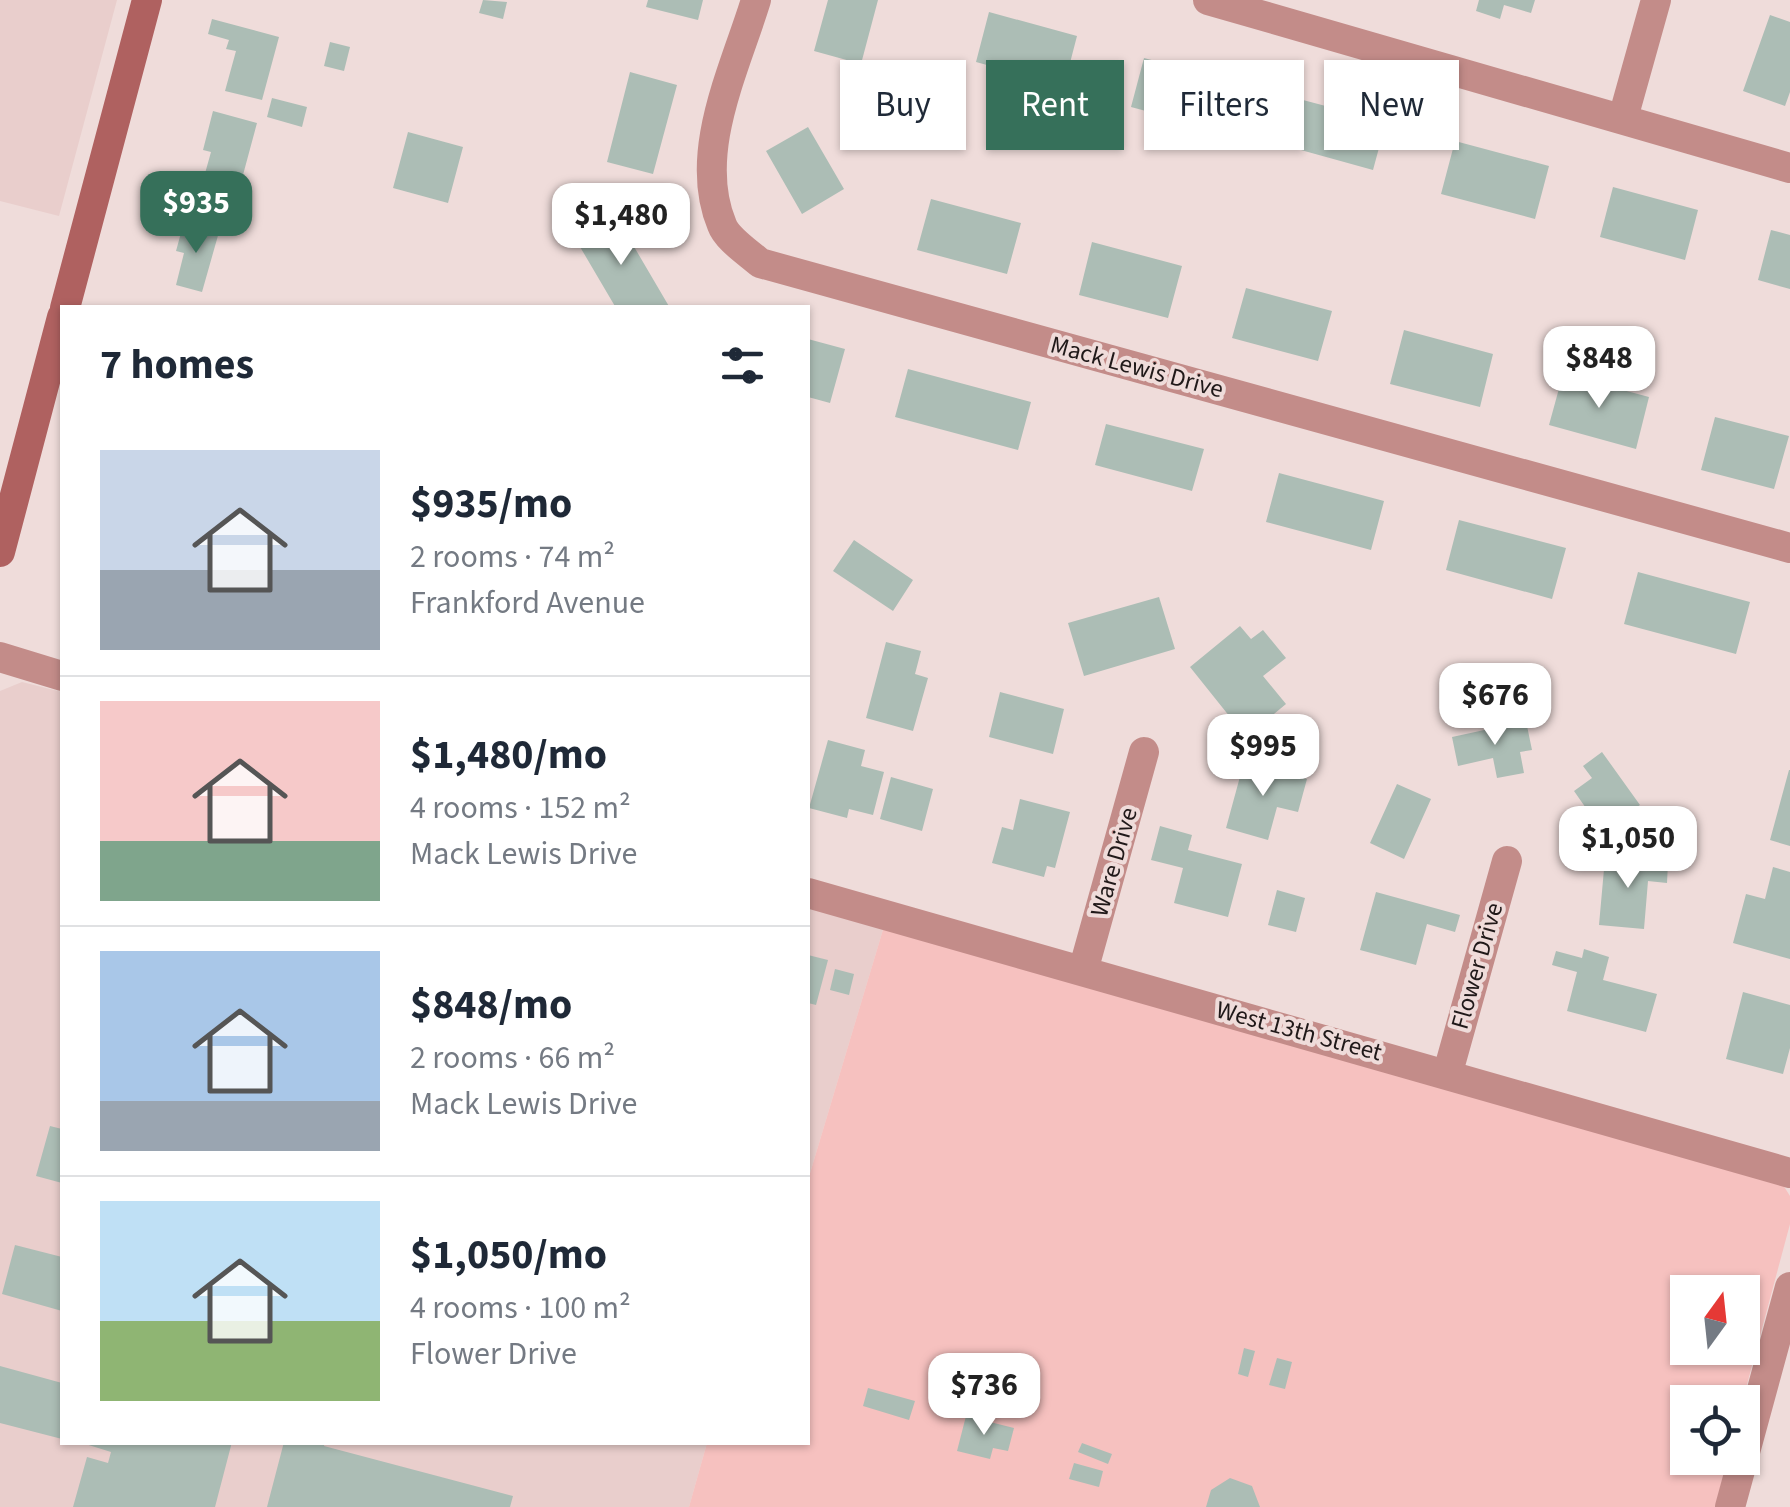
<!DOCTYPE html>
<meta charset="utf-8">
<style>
body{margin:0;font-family:"Source Sans 3",sans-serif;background:#f2f2f3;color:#1f2937;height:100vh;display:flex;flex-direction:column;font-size:38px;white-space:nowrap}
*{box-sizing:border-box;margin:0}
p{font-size:32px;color:#747a83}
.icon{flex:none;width:55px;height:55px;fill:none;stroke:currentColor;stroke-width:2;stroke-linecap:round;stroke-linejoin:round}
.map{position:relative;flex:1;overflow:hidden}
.sheet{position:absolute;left:60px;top:305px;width:750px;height:1140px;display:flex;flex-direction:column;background:#fff;border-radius:0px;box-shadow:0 2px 8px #0004}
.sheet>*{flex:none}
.banner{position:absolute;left:840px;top:60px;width:800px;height:90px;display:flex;gap:20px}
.needle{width:65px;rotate:15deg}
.buttons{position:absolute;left:1670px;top:1275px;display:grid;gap:20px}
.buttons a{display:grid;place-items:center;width:90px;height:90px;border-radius:0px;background:#fff;box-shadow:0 2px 8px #0004;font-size:50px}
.price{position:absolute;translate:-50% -85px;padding:0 22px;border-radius:20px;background:#fff;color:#222;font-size:32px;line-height:65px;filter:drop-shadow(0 2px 5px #0008)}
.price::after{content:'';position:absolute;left:50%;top:60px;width:30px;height:22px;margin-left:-15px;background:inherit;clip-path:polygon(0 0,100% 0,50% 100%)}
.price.active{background:#36705a;color:#fff}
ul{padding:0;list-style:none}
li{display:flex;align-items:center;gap:30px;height:250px;padding:0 40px}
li+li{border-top:2px solid #e0e1e3}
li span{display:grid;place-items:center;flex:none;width:280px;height:200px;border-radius:0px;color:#555}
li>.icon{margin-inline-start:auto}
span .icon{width:120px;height:120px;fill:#fffc;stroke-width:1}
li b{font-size:42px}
h2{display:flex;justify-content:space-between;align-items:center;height:120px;padding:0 40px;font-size:42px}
.chip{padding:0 35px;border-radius:0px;background:#fff;box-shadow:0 2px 8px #0004;font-size:35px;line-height:90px}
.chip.active{background:#36705a;color:#fff}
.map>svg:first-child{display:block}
</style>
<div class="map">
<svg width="1790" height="1507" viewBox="0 0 1790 1507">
<rect width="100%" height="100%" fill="#efdcda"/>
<path fill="#e9cecc" d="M0 0H117L59 216 0 201Z
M22 682 62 692V1442L707 1443 689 1507H0V691Z
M808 901 885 923 808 1180Z"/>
<path fill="#f6c1bf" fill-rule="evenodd" d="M885 923 1783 1185 1790 1196V1224L1742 1403 1688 1402V1458H1728L1715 1507H689L707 1443 808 1442V1180ZM1688 1292H1742V1348H1688Z"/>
<path fill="#acbdb5" d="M483 0 507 2 503 19 479 13Z
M648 0H703L698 20 646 7Z
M828 0H878L861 64 814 51Z
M1479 0H1535L1531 13 1504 5 1500 19 1476 11Z
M989 12 1077 36 1064 86 976 62Z
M1770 15 1790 22V92L1785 106 1743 91Z
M212 19 279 37 262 100 225 91 236 51 226 49 229 40 208 34Z
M330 42 350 47 344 71 324 66Z
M1144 58 1234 82 1220 131 1131 107Z
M630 72 677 85 653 174 607 162Z
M272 98 307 107 302 127 267 117Z
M1303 100 1386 122 1373 170 1290 147Z
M213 111 257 123 240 186 204 177 211 152 203 150Z
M808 127 844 189 802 214 766 151Z
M408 132 463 147 448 203 393 188Z
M1455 141 1549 166 1535 219 1441 194Z
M1613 187 1698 210 1685 260 1600 237Z
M931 199 1021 223 1007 274 917 250Z
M616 216 670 308H616L576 240Z
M184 222 219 232 202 292 176 285 184 253 176 251Z
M1771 230 1790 235V289L1758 280Z
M1092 242 1182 266 1168 318 1079 295Z
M1246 288 1332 311 1318 361 1232 338Z
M1404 330 1493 354 1480 407 1390 384Z
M808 339 845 349 830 403 808 397Z
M908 369 1031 402 1018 450 895 417Z
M1563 374 1649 397 1636 449 1549 425Z
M1715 417 1789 436 1774 489 1701 470Z
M1106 424 1204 449 1192 491 1095 465Z
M1279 473 1384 501 1371 550 1266 522Z
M1459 520 1566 548 1552 599 1446 570Z
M854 540 913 580 893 611 833 571Z
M1638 572 1750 602 1736 654 1624 624Z
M1159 597 1175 649 1084 676 1068 623Z
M1240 626 1251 639 1263 630 1286 658 1263 676 1286 704 1246 737 1190 667Z
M886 642 921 651 915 674 928 678 913 731 866 718Z
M1000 692 1064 709 1053 754 989 737Z
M1526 721 1532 750 1520 752 1524 773 1497 778 1493 758 1458 766 1452 737Z
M828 740 865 750 861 766 884 772 873 815 849 809 847 818 809 808Z
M1602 752 1640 805 1621 818 1615 810 1597 824 1574 791 1592 778 1583 766Z
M1244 762 1307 779 1298 812 1277 807 1268 840 1226 828Z
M1789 770H1790V846L1770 840Z
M891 777 933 789 922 831 880 819Z
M1397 784 1431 799 1404 859 1370 843Z
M1020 799 1070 812 1055 868 1047 866 1044 877 992 863 1002 827 1013 830Z
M1160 826 1192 835 1188 850 1242 864 1228 917 1174 903 1183 868 1151 860Z
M1605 858 1668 863 1667 883 1648 881 1644 929 1599 925Z
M1773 867 1790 872V959L1733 943 1746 894 1765 899Z
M1277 890 1305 898 1296 932 1268 925Z
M1376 892 1460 915 1455 932 1427 924 1416 965 1360 950Z
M1584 949 1609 957 1603 980 1657 994 1646 1032 1567 1011 1577 972 1552 965 1556 951 1582 958Z
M808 955 828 960 816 1005 808 1003Z
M835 969 854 974 849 995 830 990Z
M1743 992 1790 1005V1048L1783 1074 1726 1059Z
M50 1126 62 1129V1183L36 1176Z
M15 1245 62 1257V1311L2 1294Z
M1244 1348 1255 1351 1248 1377 1238 1374Z
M1277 1358 1292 1362 1285 1389 1269 1385Z
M0 1366 62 1383V1439L0 1423Z
M868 1388 915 1401 909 1420 863 1406Z
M966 1416 1014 1428 1008 1451 993 1448 990 1459 957 1451Z
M79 1442H232L215 1507H73L87 1457 108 1463 111 1452Z
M284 1442H325L324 1446 513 1496 510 1507H267Z
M1082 1443 1112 1454 1108 1464 1078 1452Z
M1074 1463 1103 1471 1099 1487 1069 1479Z
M1230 1478 1252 1486 1260 1507H1206L1211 1490Z"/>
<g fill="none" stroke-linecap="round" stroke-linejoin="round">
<path stroke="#c38c89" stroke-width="30" d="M756 0C735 69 692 153 722 225 727 239 749 253 760 263L1790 548
M1208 0 1790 168
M1623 118 1656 0
M0 657 62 676
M808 893 1790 1173
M1083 971 1144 752
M1448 1072 1507 861
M1730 1507 1790 1287"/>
<path stroke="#af6160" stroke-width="30" d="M65 308 147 0
M0 552 62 317"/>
</g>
<g text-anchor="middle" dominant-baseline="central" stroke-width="8" stroke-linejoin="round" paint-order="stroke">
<g font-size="25" fill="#201919" stroke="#efdcda">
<text transform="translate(1137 367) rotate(15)">Mack Lewis Drive</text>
<text transform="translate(1114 862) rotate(-74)">Ware Drive</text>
<text transform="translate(1477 966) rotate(-74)">Flower Drive</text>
<text transform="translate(1299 1031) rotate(15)">West 13th Street</text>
</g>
</g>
</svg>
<div class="buttons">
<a><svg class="needle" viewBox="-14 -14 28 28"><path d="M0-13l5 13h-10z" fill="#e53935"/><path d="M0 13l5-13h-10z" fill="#747a83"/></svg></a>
<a><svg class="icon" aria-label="locate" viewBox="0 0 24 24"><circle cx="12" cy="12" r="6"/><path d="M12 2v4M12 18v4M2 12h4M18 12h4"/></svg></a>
</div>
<b class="price active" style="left:196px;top:256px">$935</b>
<b class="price" style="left:621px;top:268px">$1,480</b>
<b class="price" style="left:1599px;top:411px">$848</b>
<b class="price" style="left:1495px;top:748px">$676</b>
<b class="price" style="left:1263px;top:799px">$995</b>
<b class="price" style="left:1628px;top:891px">$1,050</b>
<b class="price" style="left:984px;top:1438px">$736</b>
<div class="banner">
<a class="chip">Buy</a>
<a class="chip active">Rent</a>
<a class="chip">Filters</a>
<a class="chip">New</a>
</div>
<section class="sheet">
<h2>7 homes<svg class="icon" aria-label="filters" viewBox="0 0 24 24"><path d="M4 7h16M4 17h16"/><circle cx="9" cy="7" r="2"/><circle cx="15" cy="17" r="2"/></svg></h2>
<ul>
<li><span style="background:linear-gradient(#c9d6e8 60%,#9aa5b1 0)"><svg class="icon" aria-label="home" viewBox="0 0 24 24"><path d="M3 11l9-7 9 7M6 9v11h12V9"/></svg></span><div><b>$935/mo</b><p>2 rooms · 74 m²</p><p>Frankford Avenue</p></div></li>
<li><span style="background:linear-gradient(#f6c9c9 70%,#7fa58c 0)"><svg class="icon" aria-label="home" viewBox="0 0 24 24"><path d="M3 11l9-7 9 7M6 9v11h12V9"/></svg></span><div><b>$1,480/mo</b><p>4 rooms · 152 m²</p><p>Mack Lewis Drive</p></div></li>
<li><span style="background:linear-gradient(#a9c7e8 75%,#9aa5b1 0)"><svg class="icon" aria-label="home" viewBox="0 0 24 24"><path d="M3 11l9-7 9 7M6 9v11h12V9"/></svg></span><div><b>$848/mo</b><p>2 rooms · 66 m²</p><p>Mack Lewis Drive</p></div></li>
<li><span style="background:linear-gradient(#bfe0f5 60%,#8fb573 0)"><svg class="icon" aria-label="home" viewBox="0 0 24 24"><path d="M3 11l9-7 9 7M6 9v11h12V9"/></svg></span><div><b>$1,050/mo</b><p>4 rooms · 100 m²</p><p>Flower Drive</p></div></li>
</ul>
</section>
</div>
